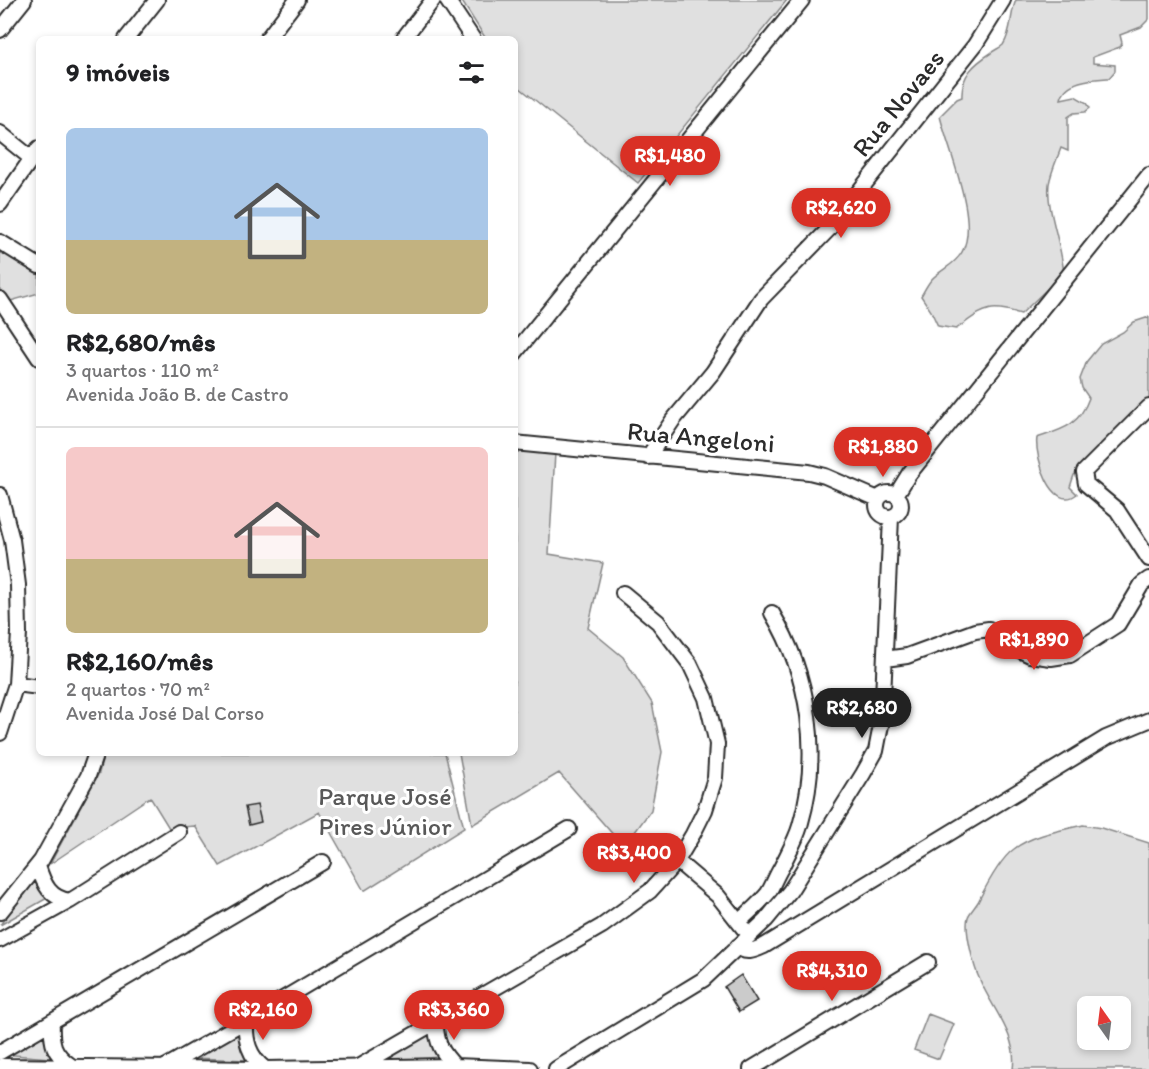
<!DOCTYPE html>
<html lang="pt">
<meta charset="utf-8">
<style>
body{margin:0;font-family:Itim,sans-serif;background:#f2f2f2;color:#202124;height:100vh;display:flex;flex-direction:column;font-size:22px;white-space:nowrap}
*{box-sizing:border-box;margin:0}
p{font-size:20px;color:#757577}
.icon{flex:none;width:33px;height:33px;fill:none;stroke:currentColor;stroke-width:2;stroke-linecap:round;stroke-linejoin:round}
.map{position:relative;flex:1;overflow:hidden}
.panel{position:absolute;left:36px;top:36px;width:482px;height:720px;display:flex;flex-direction:column;background:#fff;border-radius:9px;box-shadow:0 3px 9px #0003}
.panel>*{flex:none}
.needle{width:39px;rotate:346deg}
.controls{position:absolute;left:1077px;top:996px;display:grid;gap:12px}
.controls a{display:grid;place-items:center;width:54px;height:54px;border-radius:9px;background:#fff;box-shadow:0 3px 9px #0003;font-size:30px}
.price{position:absolute;translate:-50% -51px;padding:0 14px;border-radius:21px;background:#d93025;color:#fff;font-size:20px;line-height:39px;filter:drop-shadow(0 2px 3px #0008)}
.price::after{content:'';position:absolute;left:50%;top:36px;width:18px;height:14px;margin-left:-9px;background:inherit;clip-path:polygon(0 0,100% 0,50% 100%)}
.price.selected{background:#222;color:#fff}
ul{padding:0;list-style:none}
li{display:grid;align-content:center;gap:12px;height:318px;padding:0 30px}
li+li{border-top:2px solid #e0e0e0}
li span{display:grid;place-items:center;height:186px;border-radius:9px;color:#555}
li>.icon{margin-inline-start:auto}
span .icon{width:108px;height:108px;fill:#fffc;stroke-width:1}
li b{font-size:26px}
h2{display:flex;justify-content:space-between;align-items:center;height:72px;padding:0 30px;font-size:26px}
.map>svg:first-child{display:block}
</style>
<div class="map">
<svg width="1149" height="1069" viewBox="0 0 1149 1069">
<rect width="100%" height="100%" fill="#fff"/>
<filter id="ink" filterUnits="userSpaceOnUse"><feTurbulence type="fractalNoise" baseFrequency=".0167" numOctaves="2"/><feDisplacementMap in="SourceGraphic" scale="12" xChannelSelector="R" yChannelSelector="G"/><feConvolveMatrix kernelMatrix="1 2 1 2 8 2 1 2 1" color-interpolation-filters="sRGB"/></filter>
<g filter="url(#ink)">
<path fill="#e0e0e0" stroke="#868686" stroke-width="1.5" fill-rule="evenodd" d="M461 0H787L638 183 515 84 514 39H486Z
M1016 0H1149V19L1141 27 1120 35 1122 43 1120 47 1093 57V63L1115 65V71L1109 78C1093 79 1065 80 1061 99L1075 96 1087 103 1090 108 1085 112 1074 113 1068 117V151L1061 148C1057 159 1051 172 1049 184 1046 210 1063 247 1064 276L1049 287 1021 314C987 303 984 310 956 329L938 326 931 311 921 296C924 291 927 285 931 280 940 270 955 265 962 252 980 221 948 150 940 116L957 99 962 97C961 75 974 64 991 53 994 50 1000 48 1003 45 1012 32 1010 13 1016 0Z
M0 246 39 270V293L7 302 0 294Z
M1149 317V399L1098 454 1074 475 1070 487 1077 494C1052 514 1034 455 1037 438 1063 429 1079 426 1089 398L1082 388 1080 379 1087 361 1101 344 1123 332 1134 322Z
M515 450 555 453 549 554 603 563 588 628 623 657 652 703 662 752 651 810 624 847 559 773 472 825 459 753H514Z
M104 753H445L464 828 364 891 319 812 220 866 195 826 169 828 150 797 50 864 99 773Z
M1083 825 1101 828 1149 843V1069H1013C1018 1035 992 1009 980 980 974 968 964 930 968 917 970 912 975 907 978 902 986 886 1000 859 1014 849 1032 835 1062 830 1083 825ZM1088 1006H1120V1040H1088Z
M33 879 49 897 0 925Z
M928 1014 954 1024 939 1059 914 1050Z
M243 1026 247 1060 192 1058Z
M44 1030 49 1037 53 1054 50 1058 1 1054Z
M433 1030 439 1057 369 1063Z"/>
<path fill="#cbcbcb" stroke="#2b2b2b" stroke-width="1.5" d="M257 805 261 822 249 825 245 807Z
M741 975 757 1001 739 1012 724 987Z"/>
<g fill="none" stroke-linecap="round" stroke-linejoin="round">
<g stroke="#2b2b2b" stroke-width="18">
<path id="minor" d="M447 0 473 39
M0 30 24 0
M126 39 157 0
M267 39 297 0
M403 39 433 0
M0 133 31 158
M0 204 39 148
M0 242 39 266
M0 299 39 358
M514 354 802 0
M1149 407 1084 472 1086 484 1117 510 1149 559
M514 443 809 472 825 476 878 499
M648 457 673 420 713 372 761 299 829 229 975 45 1003 0
M877 505a12 12 0 1 1 24 0a12 12 0 1 1-24 0Z
M0 495 12 540 18 585 19 633 16 684 0 733
M896 495 909 474 1149 175
M885 659 907 656 975 631 989 629 1011 646 1030 655 1051 658 1070 655 1118 624 1142 584 1149 579
M16 684 39 687
M677 861 718 896 744 929
M38 866C44 885 50 898 70 901
M0 912 41 861 88 776 96 753
M739 922C748 913 760 903 768 893 773 885 776 876 781 868 787 855 796 840 800 826 821 755 810 676 772 613
M0 940 70 901 179 832
M738 946C745 955 755 950 764 946L1106 738 1149 720
M246 1021C245 1041 249 1056 265 1069
M52 1022C51 1043 53 1053 70 1065
M436 1024C436 1042 442 1053 455 1066
M0 1052 323 862
M0 1066 265 1069 455 1066 530 1069
M165 1067 256 1015 569 829
M358 1067 602 926 650 891 677 861 693 834 705 810 715 778 717 744 706 698 690 664 658 622 623 593
M556 1069 704 979 766 920 790 891 863 774 876 751 882 720 891 517
M751 1069 928 962"/>
</g>
<use href="#minor" stroke="#fff" stroke-width="14"/>
</g>
</g>
<g text-anchor="middle" dominant-baseline="central" stroke-width="6" stroke-linejoin="round" paint-order="stroke">
<g font-size="26" fill="#2b2b2b" stroke="#fff">
<text transform="translate(898 103) rotate(-51)">Rua Novaes</text>
<text transform="translate(701 437) rotate(5)">Rua Angeloni</text>
</g>
<g font-size="26" fill="#585858" stroke="#fff">
<text x="385" y="796">Parque José<tspan x="385" dy="30">Pires Júnior</tspan></text>
</g>
</g>
</svg>
<div class="controls">
<a><svg class="needle" viewBox="-14 -14 28 28"><path d="M0-13l5 13h-10z" fill="#e53935"/><path d="M0 13l5-13h-10z" fill="#757577"/></svg></a>
</div>
<b class="price" style="left:670px;top:187px">R$1,480</b>
<b class="price" style="left:841px;top:239px">R$2,620</b>
<b class="price" style="left:883px;top:478px">R$1,880</b>
<b class="price" style="left:1034px;top:671px">R$1,890</b>
<b class="price selected" style="left:862px;top:739px">R$2,680</b>
<b class="price" style="left:634px;top:884px">R$3,400</b>
<b class="price" style="left:832px;top:1002px">R$4,310</b>
<b class="price" style="left:263px;top:1041px">R$2,160</b>
<b class="price" style="left:454px;top:1041px">R$3,360</b>
<section class="panel">
<h2>9 imóveis<svg class="icon" aria-label="filters" viewBox="0 0 24 24"><path d="M4 7h16M4 17h16"/><circle cx="9" cy="7" r="2"/><circle cx="15" cy="17" r="2"/></svg></h2>
<ul>
<li><span style="background:linear-gradient(#a9c7e8 60%,#c2b280 0)"><svg class="icon" aria-label="home" viewBox="0 0 24 24"><path d="M3 11l9-7 9 7M6 9v11h12V9"/></svg></span><div><b>R$2,680/mês</b><p>3 quartos · 110 m²</p><p>Avenida João B. de Castro</p></div></li>
<li><span style="background:linear-gradient(#f6c9c9 60%,#c2b280 0)"><svg class="icon" aria-label="home" viewBox="0 0 24 24"><path d="M3 11l9-7 9 7M6 9v11h12V9"/></svg></span><div><b>R$2,160/mês</b><p>2 quartos · 70 m²</p><p>Avenida José Dal Corso</p></div></li>
</ul>
</section>
</div>
